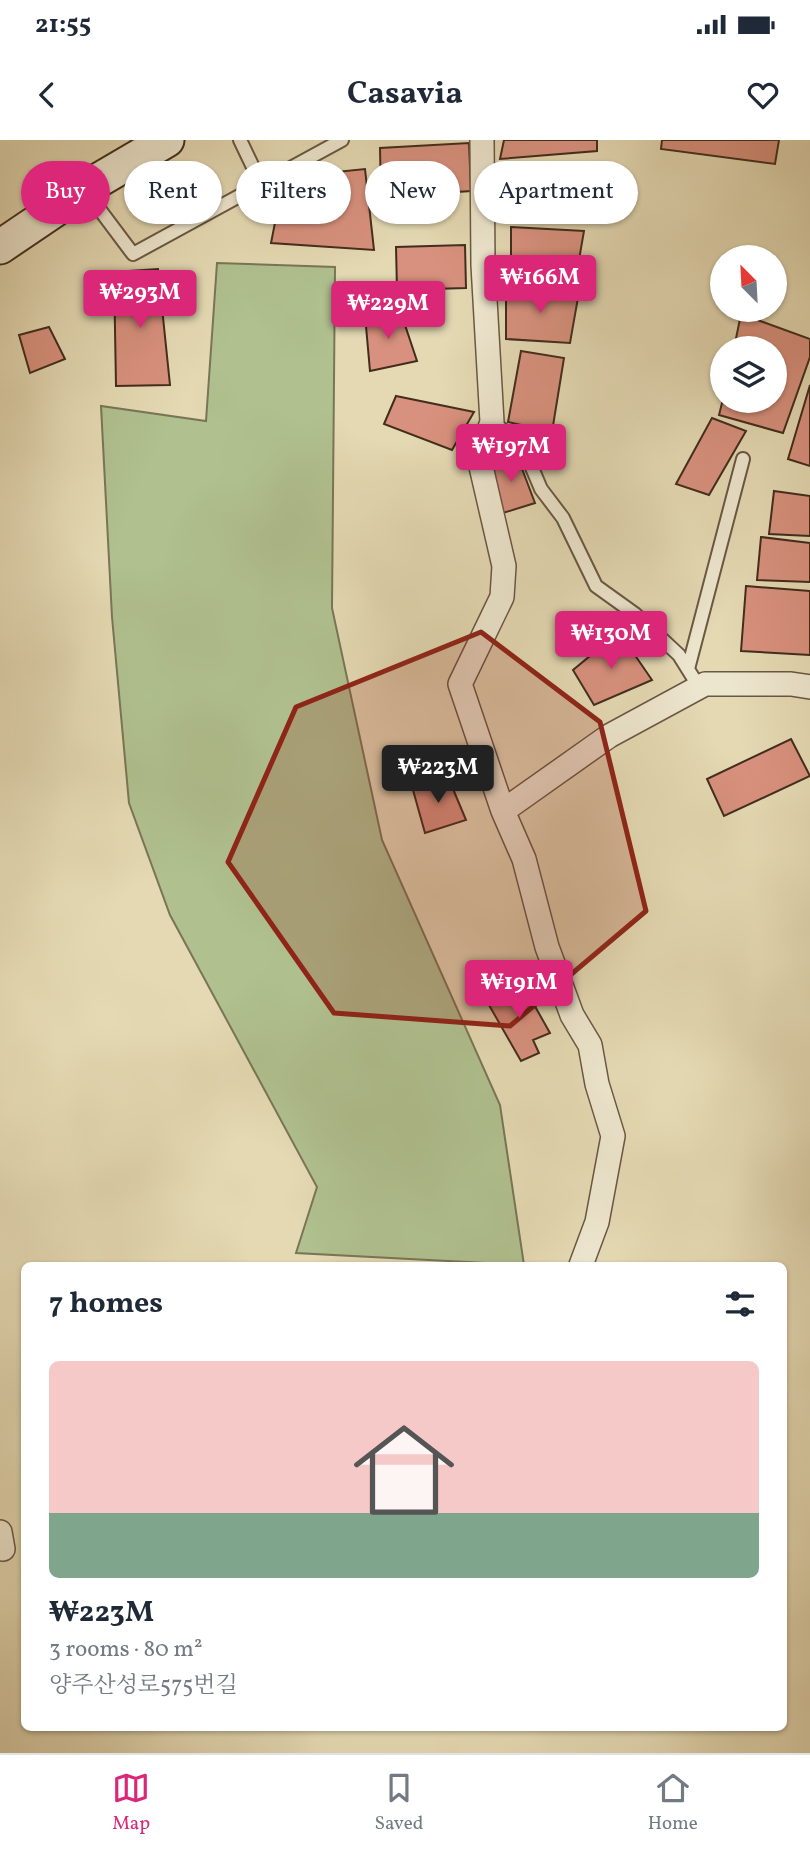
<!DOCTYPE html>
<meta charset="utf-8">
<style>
body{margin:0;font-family:Vollkorn,"Noto Serif KR",serif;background:#f6f6f7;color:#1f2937;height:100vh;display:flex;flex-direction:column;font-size:26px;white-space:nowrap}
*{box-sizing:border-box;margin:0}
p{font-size:23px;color:#747a83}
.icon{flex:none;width:38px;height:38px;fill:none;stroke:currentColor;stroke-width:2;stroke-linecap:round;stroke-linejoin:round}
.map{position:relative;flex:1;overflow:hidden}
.panel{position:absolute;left:21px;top:1122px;width:766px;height:469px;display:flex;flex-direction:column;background:#fff;border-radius:10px;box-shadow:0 2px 5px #0004}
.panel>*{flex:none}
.hud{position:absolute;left:21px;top:21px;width:768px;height:63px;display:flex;gap:14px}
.needle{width:46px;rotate:336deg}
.controls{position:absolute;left:710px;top:105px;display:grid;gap:14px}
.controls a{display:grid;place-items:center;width:77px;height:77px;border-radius:50%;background:#fff;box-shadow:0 2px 5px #0004;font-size:35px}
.price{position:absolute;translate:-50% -60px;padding:0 16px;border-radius:7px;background:#db2777;color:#fff;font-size:23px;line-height:46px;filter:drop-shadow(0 2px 4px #0008)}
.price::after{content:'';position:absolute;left:50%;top:42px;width:21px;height:16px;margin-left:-10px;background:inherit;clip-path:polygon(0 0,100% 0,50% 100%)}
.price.current{background:#222;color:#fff}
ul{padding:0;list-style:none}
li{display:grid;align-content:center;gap:14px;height:371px;padding:0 28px}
li span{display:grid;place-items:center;height:217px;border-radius:10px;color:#555}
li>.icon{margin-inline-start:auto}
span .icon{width:126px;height:126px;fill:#fffc;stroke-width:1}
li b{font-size:30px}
h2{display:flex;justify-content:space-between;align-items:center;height:84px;padding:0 28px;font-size:30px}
.tag{padding:0 24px;border-radius:32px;background:#fff;box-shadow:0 2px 5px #0004;font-size:24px;line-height:63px}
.tag.current{background:#db2777;color:#fff}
.status{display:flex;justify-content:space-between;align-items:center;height:49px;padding:0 35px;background:#fff;direction:ltr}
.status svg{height:19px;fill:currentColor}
header{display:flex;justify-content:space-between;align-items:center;height:91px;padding:0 28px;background:#fff;font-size:32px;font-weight:700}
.menu{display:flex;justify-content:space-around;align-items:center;height:98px;border-top:2px solid #e0e1e3;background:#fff;font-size:19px;color:#747a83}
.menu a{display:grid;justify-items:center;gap:4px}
.menu .current{color:#db2777}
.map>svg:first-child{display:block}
</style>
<div class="status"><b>21:55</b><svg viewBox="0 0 49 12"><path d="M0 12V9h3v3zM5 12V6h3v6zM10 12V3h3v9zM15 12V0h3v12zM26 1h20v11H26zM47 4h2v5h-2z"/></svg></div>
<header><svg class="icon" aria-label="back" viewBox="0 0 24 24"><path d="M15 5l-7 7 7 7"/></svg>Casavia<svg class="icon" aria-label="heart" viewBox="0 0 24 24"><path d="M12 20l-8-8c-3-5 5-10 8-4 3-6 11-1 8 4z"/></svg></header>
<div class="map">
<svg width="810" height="1613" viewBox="0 0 810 1613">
<rect width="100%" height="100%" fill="#e4d9b3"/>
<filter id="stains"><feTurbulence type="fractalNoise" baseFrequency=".00286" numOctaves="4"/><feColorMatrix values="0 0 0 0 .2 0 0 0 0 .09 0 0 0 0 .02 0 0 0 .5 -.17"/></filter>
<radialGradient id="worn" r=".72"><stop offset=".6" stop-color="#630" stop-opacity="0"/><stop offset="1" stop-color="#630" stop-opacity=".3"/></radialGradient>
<path fill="#b0c08f" stroke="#797656" stroke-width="2" d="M217 123 335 127 332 468 382 700 500 965 524 1125 296 1113 317 1047 170 775 129 663 112 477 101 266 206 281Z"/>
<path fill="#d8917e" stroke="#422d1d" stroke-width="2" d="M504 0H597V11L500 19Z
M662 0H779L775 24 661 9Z
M469 3 471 51 381 57 380 8Z
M514 26 588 30 579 82 515 77Z
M365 29 374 110 271 103 281 52 295 41 314 42 317 34Z
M511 87 584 91 575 143 511 138Z
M465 105 466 148 397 150 396 107Z
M158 129 170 245 116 246 114 132Z
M506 148 579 152 570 203 506 199Z
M401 173 417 221 370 231 365 175Z
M741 174 810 199V217L783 293 719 275 723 259V261H775V208H734Z
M49 187 65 219 30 233 19 195Z
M521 211 564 218 552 292 508 282Z
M810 245V326L788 319Z
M396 256 474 272 452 310 384 284Z
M712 278 746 291 709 355 676 344Z
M516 313 535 363 503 373 490 323Z
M774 351 810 356V396L769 394Z
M761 397 810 403V442L757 440Z
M746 446 810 451V515L741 511Z
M619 492 652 540 594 565 573 530Z
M791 599 810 636 724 676 707 639Z
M448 637 466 680 425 693 413 650Z
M523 845 550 893 533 900 539 913 521 921 485 858Z"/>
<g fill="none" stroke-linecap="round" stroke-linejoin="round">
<g stroke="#6a5842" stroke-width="16">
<path id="lane" d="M240 0 262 46
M85 50 133 114 342 0
M492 282 522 304 541 349 563 378 596 446 635 474 679 515 699 547
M688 529 743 319"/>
</g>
<g stroke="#6a5842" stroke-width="26">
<path id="street" d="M482 0 483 125 492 282 479 318 504 426 502 457 460 544 503 671 609 596 705 544H791L810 547
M503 671 524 719 547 807 572 875 590 905 597 944 613 996 597 1082 581 1125
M0 1392 3 1409"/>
</g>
<g stroke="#422d1d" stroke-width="37">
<path id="secondary" d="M0 107 99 40 167 0"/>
</g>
<use href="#lane" stroke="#ede6ce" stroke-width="12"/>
<use href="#street" stroke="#ede6ce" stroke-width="23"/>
<use href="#secondary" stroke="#ede6ce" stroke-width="33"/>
</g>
<path fill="#8f2418" fill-opacity="0.2" stroke="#8f2418" stroke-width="5" stroke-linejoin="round" d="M481 492 600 582 646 771 510 886 334 873 228 722 296 567Z"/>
<rect width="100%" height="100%" filter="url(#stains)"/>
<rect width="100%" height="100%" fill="url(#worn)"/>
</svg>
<div class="controls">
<a><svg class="needle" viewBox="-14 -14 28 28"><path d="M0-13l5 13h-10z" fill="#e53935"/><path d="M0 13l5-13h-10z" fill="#747a83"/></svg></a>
<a><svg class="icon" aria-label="layers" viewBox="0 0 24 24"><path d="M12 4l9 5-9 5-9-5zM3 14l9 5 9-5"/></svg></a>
</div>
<b class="price" style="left:540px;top:175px">₩166M</b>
<b class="price" style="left:140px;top:190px">₩293M</b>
<b class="price" style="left:388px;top:201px">₩229M</b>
<b class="price" style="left:511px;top:344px">₩197M</b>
<b class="price" style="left:611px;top:531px">₩130M</b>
<b class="price current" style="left:438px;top:665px">₩223M</b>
<b class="price" style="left:519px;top:880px">₩191M</b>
<div class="hud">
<a class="tag current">Buy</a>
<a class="tag">Rent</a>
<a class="tag">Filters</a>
<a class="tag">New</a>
<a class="tag">Apartment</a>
</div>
<section class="panel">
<h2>7 homes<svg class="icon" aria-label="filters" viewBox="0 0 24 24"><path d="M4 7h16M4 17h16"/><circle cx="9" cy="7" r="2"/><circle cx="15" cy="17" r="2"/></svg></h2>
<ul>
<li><span style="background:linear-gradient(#f6c9c9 70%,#7fa58c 0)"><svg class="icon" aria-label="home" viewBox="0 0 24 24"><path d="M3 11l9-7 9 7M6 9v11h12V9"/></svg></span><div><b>₩223M</b><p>3 rooms · 80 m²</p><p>양주산성로575번길</p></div></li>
</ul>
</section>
</div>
<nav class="menu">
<a class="current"><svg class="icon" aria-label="map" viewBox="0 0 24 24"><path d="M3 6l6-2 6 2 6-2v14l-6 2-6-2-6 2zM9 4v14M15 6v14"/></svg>Map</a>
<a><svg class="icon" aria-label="saved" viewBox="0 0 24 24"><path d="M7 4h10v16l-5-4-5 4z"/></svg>Saved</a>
<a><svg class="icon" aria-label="home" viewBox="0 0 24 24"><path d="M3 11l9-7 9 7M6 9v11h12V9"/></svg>Home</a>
</nav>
